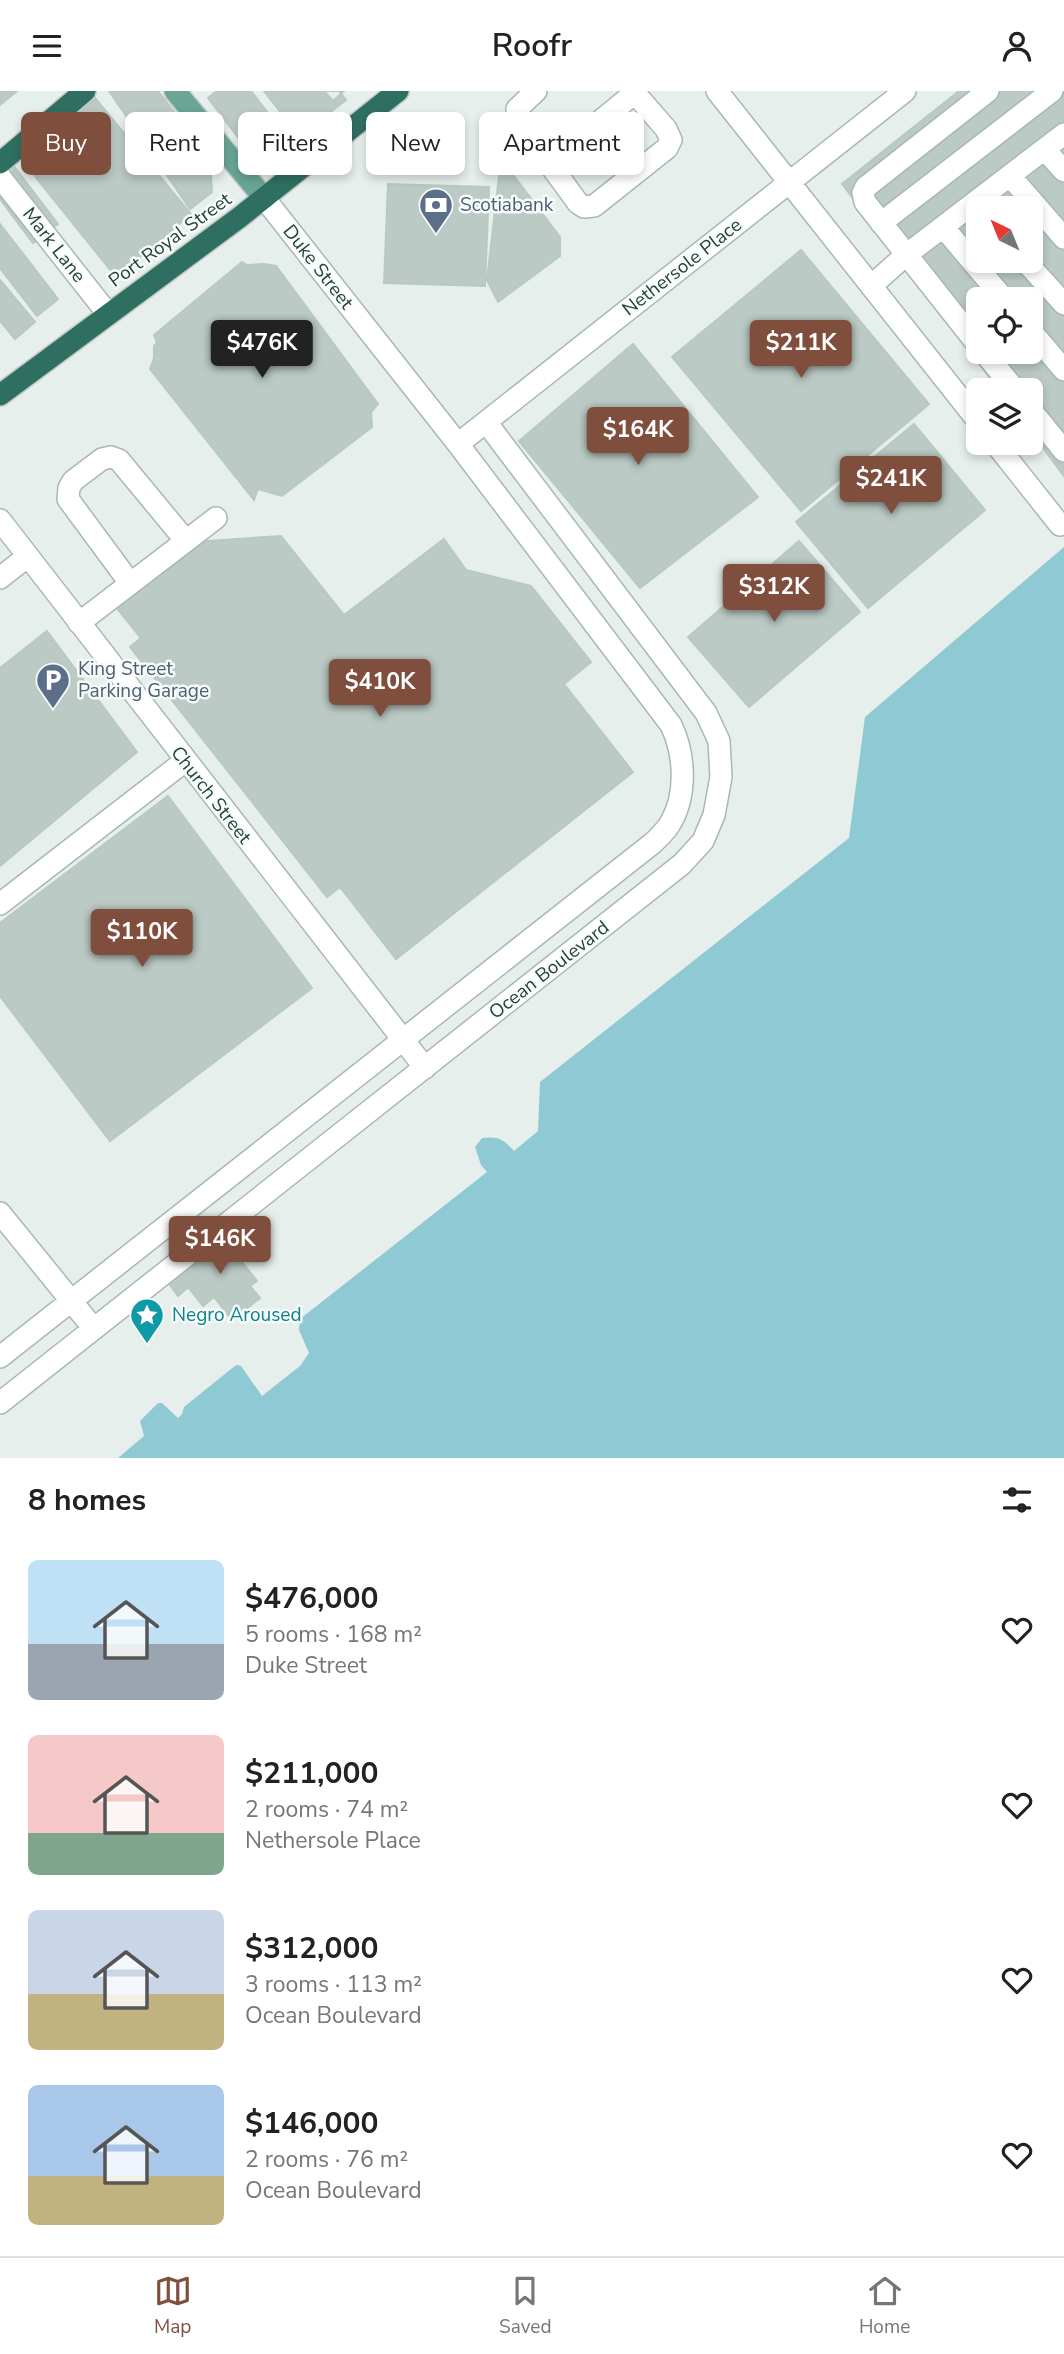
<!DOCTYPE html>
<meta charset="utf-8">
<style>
body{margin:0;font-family:"Nunito Sans",sans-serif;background:#f2f2f2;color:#222;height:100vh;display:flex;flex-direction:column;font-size:26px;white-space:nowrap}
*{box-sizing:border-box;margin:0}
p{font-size:23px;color:#767676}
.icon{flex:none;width:38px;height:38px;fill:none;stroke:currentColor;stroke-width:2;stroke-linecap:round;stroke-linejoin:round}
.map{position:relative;height:1367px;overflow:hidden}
.panel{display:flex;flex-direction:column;background:#fff;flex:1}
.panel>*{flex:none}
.banner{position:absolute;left:21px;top:21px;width:700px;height:63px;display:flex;gap:14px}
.needle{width:46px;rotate:317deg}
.controls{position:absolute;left:966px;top:105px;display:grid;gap:14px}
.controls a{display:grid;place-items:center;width:77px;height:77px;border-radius:10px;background:#fff;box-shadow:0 4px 10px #0003;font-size:35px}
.price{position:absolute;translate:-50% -60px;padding:0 16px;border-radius:7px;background:#804e3d;color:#fff;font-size:23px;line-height:46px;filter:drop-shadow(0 2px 4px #0008)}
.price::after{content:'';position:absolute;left:50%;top:42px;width:21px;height:16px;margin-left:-10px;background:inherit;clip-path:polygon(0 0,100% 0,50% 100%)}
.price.active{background:#222;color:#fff}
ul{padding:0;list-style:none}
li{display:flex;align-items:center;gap:21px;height:175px;padding:0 28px}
li span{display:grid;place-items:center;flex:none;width:196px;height:140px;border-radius:10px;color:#555}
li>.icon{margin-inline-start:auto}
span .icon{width:84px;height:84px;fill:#fffc;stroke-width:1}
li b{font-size:30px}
h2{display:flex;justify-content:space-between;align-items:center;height:84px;padding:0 28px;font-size:30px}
.pill{padding:0 24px;border-radius:10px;background:#fff;box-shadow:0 4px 10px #0003;font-size:24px;line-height:63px}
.pill.active{background:#804e3d;color:#fff}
header{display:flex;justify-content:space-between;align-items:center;height:91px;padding:0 28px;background:#fff;font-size:32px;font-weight:600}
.tab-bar{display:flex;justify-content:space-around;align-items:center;height:98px;border-top:2px solid #e0e0e0;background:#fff;font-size:19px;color:#767676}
.tab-bar a{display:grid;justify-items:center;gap:4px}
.tab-bar .active{color:#804e3d}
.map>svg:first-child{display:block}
</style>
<header><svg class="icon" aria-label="menu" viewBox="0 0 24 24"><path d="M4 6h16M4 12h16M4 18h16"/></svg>Roofr<svg class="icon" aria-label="person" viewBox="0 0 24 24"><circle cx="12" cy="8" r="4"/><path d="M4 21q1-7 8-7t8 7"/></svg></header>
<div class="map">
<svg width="1064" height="1367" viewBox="0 0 1064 1367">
<rect width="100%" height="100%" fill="#e6efeb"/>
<path fill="#8ec9d4" d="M1064 456V1367H118L144 1345 140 1330 158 1312H162L178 1327 182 1323 184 1316 236 1274 241 1275 262 1305 300 1275 309 1262 299 1239 300 1228 487 1081 481 1074 475 1056 482 1047C499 1045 503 1048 514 1060L538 1040 540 991 849 747 865 626Z"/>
<path fill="#bbcac4" stroke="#b8c9c2" stroke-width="2" fill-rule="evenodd" d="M0 0H17L0 14Z
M109 0H158L210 67 212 101 190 118Z
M217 0H251L290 51 259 74 208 7Z
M264 0H339L346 9 299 45Z
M324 0H344L333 10Z
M959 0H1064V385L1031 341V299H999L842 93ZM978 117H1031V170H978ZM978 208H1031V261H978Z
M95 7 191 123 116 186 21 68Z
M501 68 560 146V165L498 211 487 189Z
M13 74 58 133 33 152 0 108V84Z
M388 93 489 96 485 195 384 192Z
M0 133 58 208 37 225 0 177Z
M801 159 929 313 801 420 672 266Z
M242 171 247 174 264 173 276 175 378 313 371 321 372 336 282 405 258 398 254 409 150 278 154 267V255L157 252 154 244Z
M0 189 35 231 15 248 0 230Z
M633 253 758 406 640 497 519 350Z
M914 333 985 419 868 517 796 431Z
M281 445 344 524 444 448 466 479 531 495 591 571 564 593 633 681 396 868 340 796 327 806 130 556 141 547 115 515 193 451Z
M799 450 860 521 749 616 688 546Z
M47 540 137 661 0 775V577Z
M168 705 312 897 110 1050 0 905V832Z
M232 1138 252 1163 242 1171 257 1190 250 1195 260 1207 232 1229 214 1206 203 1215 188 1196 178 1205 167 1190Z"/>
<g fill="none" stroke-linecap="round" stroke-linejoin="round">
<g stroke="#a8b8b2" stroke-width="24">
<path id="minor" d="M536 0 517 18 518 30 578 112 584 116 594 115 667 57 671 49 666 38 633 0
M717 0 978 330
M1045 59 1064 80
M549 72 637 0
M1010 85 1064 147
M0 86 108 223
M881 132 1052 0
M944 137 1004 208
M1025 170 1064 213
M871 195 906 164 1064 43
M1031 240 1064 279
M978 254 865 111 863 102 866 96 988 0
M984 261 1015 299
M1031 319 1064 360
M995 352 1060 434
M458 353 905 0
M0 429 425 977
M0 487 28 465
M130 492 68 408 69 397 73 390 102 368 111 366 119 369 186 450
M79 532 216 427
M0 813 185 670
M0 1122 94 1238
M0 1266 653 752C659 746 667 739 671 731 687 703 685 663 671 634L458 353 264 107
M0 1312 682 773 703 750 714 724 721 686 719 650 706 622 486 331"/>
</g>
<g stroke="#c2cac8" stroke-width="24">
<path id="major" d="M175 0 264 107"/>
</g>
<g stroke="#c2cac8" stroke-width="24">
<path id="highway" d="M0 72 85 0
M0 304 240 126 398 0"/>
</g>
<use href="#minor" stroke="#fff" stroke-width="21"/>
<use href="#major" stroke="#6aa596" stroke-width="21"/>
<use href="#highway" stroke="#2f6f62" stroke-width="21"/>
</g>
<defs>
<g id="bank-pin" transform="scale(1.75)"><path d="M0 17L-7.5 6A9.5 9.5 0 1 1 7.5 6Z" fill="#5c6f8a" stroke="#f7fbf9"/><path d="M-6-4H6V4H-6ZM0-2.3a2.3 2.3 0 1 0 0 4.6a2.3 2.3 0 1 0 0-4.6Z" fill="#fff"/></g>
<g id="parking-pin" transform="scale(1.75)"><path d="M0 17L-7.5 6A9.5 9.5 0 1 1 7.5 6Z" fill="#5c6f8a" stroke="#f7fbf9"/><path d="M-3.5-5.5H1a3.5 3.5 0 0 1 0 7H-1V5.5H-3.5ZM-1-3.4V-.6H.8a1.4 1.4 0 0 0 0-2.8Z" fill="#fff"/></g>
<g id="sight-pin" transform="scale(1.75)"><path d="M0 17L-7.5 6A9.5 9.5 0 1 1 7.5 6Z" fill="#0f9aa8" stroke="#f7fbf9"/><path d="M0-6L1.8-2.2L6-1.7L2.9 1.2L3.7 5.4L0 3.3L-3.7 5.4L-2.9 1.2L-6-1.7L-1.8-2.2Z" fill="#fff"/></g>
</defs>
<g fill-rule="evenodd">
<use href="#bank-pin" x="436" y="114"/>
<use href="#parking-pin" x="53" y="589"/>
<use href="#sight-pin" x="147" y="1224"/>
</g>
<g text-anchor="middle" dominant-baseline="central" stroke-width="5" stroke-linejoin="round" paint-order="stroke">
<g font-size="19" fill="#4e5e75" stroke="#f7fbf9" text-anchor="start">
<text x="460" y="114">Scotiabank</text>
<text x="78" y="578">King Street<tspan x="78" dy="22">Parking Garage</tspan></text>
</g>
<g font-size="19" fill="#24423a" stroke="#f7fbf9">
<text transform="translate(170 149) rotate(-36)">Port Royal Street</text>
<text transform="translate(54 154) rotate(52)">Mark Lane</text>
<text transform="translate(318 176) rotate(52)">Duke Street</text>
<text transform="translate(682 176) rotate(-38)">Nethersole Place</text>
<text transform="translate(211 704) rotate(52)">Church Street</text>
<text transform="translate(549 879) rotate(-38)">Ocean Boulevard</text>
</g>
<g font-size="19" fill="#0d838f" stroke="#f7fbf9" text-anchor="start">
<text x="172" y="1224">Negro Aroused</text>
</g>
</g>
</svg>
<div class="controls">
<a><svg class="needle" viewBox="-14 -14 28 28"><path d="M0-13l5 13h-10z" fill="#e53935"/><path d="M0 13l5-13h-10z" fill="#767676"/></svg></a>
<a><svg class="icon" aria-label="locate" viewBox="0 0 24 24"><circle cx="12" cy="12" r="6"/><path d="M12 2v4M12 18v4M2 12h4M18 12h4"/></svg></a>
<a><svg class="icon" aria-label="layers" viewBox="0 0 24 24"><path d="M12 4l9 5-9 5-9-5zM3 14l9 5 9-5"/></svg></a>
</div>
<b class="price active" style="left:262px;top:289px">$476K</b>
<b class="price" style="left:801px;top:289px">$211K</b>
<b class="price" style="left:638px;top:376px">$164K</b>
<b class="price" style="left:891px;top:425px">$241K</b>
<b class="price" style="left:774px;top:533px">$312K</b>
<b class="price" style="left:380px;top:628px">$410K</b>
<b class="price" style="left:142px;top:878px">$110K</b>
<b class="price" style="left:220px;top:1185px">$146K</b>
<div class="banner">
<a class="pill active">Buy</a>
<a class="pill">Rent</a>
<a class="pill">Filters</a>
<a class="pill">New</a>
<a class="pill">Apartment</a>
</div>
</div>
<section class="panel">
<h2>8 homes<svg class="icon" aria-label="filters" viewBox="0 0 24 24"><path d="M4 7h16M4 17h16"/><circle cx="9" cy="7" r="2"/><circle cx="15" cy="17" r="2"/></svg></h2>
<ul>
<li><span style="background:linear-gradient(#bfe0f5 60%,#9aa5b1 0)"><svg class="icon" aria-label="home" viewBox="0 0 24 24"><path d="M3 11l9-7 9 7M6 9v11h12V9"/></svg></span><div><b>$476,000</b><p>5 rooms · 168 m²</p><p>Duke Street</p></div><svg class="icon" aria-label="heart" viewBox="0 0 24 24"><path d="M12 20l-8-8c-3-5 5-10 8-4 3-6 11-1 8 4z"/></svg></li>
<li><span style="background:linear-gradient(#f6c9c9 70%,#7fa58c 0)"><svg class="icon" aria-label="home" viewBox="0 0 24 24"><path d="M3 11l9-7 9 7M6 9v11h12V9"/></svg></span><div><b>$211,000</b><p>2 rooms · 74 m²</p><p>Nethersole Place</p></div><svg class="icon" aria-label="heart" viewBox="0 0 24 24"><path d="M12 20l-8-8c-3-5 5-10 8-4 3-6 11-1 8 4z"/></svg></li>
<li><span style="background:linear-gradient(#c9d6e8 60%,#c2b280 0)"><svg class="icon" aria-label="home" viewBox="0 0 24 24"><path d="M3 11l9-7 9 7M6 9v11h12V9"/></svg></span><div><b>$312,000</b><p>3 rooms · 113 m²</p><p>Ocean Boulevard</p></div><svg class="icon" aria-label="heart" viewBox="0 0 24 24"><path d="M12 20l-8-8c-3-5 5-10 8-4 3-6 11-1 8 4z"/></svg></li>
<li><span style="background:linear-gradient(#a9c7e8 65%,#c2b280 0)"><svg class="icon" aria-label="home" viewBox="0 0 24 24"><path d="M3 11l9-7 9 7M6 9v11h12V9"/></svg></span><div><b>$146,000</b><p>2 rooms · 76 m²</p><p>Ocean Boulevard</p></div><svg class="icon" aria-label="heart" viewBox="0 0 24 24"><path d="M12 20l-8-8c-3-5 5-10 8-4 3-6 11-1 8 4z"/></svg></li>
</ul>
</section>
<nav class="tab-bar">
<a class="active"><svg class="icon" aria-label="map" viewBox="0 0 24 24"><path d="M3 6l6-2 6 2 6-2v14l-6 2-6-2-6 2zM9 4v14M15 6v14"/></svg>Map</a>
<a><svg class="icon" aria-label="saved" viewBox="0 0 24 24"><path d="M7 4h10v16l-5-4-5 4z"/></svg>Saved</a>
<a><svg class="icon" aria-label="home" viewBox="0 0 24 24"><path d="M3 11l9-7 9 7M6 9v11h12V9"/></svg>Home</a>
</nav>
